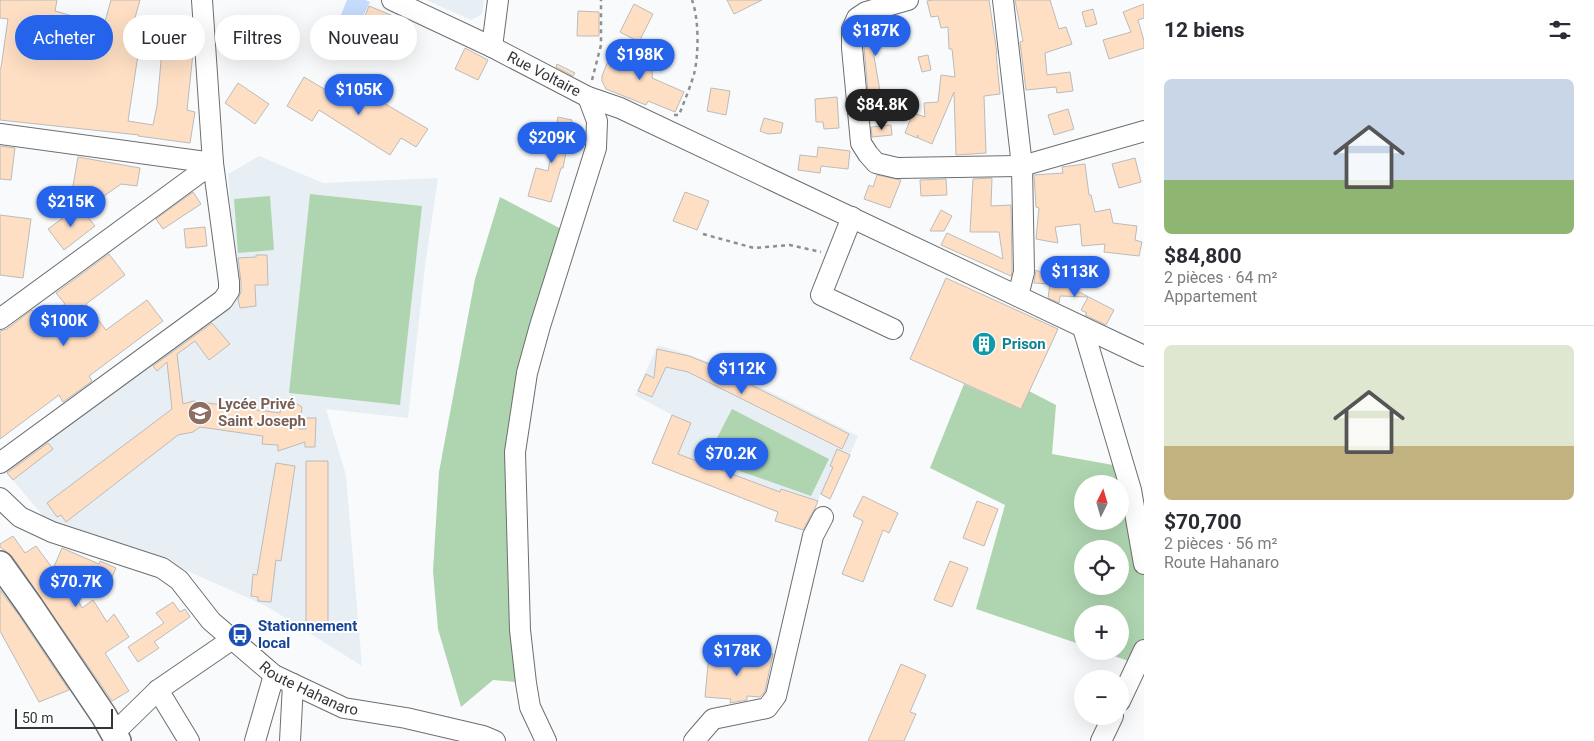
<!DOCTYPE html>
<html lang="fr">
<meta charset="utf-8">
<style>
body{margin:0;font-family:Roboto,sans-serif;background:#f2f2f3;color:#2b2b33;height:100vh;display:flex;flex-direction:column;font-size:19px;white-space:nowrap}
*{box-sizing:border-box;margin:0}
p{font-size:16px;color:#7c7c81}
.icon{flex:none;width:28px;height:28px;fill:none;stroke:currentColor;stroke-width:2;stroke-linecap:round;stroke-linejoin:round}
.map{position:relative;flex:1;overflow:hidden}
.sheet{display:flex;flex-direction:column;background:#fff;width:450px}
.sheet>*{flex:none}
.hud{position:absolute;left:15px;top:15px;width:475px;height:45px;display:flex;gap:10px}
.needle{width:32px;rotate:5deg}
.buttons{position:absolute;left:1074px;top:475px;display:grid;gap:10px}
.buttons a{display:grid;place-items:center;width:55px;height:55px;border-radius:50%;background:#fff;box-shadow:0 5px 20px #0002;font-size:25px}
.scale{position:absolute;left:15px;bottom:12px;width:98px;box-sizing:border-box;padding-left:5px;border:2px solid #353535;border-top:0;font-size:14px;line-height:18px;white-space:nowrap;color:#353535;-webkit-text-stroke:4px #fff;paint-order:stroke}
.price{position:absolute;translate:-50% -42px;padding:0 11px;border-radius:18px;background:#2563eb;color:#fff;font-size:16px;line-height:32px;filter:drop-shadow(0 1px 2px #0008)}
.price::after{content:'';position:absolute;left:50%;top:30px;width:15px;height:11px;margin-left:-8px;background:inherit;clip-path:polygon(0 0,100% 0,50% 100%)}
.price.current{background:#222;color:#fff}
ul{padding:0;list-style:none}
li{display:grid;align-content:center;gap:10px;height:265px;padding:0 20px}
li+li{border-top:1px solid #e1e1e2}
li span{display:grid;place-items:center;height:155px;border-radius:8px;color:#555}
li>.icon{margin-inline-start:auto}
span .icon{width:90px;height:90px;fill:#fffc;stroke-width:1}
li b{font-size:21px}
h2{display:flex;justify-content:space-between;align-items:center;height:60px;padding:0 20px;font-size:21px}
.tag{padding:0 18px;border-radius:22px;background:#fff;box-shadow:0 5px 20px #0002;font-size:18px;line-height:45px}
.tag.current{background:#2563eb;color:#fff}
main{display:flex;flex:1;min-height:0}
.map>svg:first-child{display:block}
</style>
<main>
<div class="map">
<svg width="1144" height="741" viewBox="0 0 1144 741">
<rect width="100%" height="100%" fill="#f9fafb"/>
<path fill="#e7eff5" d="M426 0H484L482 14 471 20Z
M259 156 323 183 438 178 425 266 408 418 326 409 346 475 362 666 266 606 183 569 54 529 2 467 225 302 238 295 228 174Z
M658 345 690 355 721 367 858 436 830 499 820 495 808 532 775 521 780 508 774 510 652 463 672 415 635 395Z"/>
<path fill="#aed5b0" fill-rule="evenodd" d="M310 194 422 206 400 405 289 393Z
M270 196 274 250 238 253 234 199Z
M500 197 569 233 515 452 526 683 493 680 461 707 438 629 433 571 439 472 475 279Z
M964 384 1021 409 1029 391 1056 405 1052 454 1124 467 1144 564V650L1137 664 1100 651H1120V614H1082V645L976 609 1005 505 930 468ZM1082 484H1120V521H1082ZM1082 549H1120V586H1082Z
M732 409 829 459 811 496 706 459Z"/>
<path fill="#c6dcfc" d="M347 0H365L370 2 358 27 338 22Z"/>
<path fill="#fedfc4" stroke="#bcbbba" d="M0 0H57L55 11 104 25 111 0H140L131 32 141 35 128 121 153 125 157 106 162 50 193 53 187 110 195 112 190 143 138 136 139 135 0 120V68H1L8 19 0 18Z
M727 0H762L734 14Z
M933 0H989L997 53H996L1000 94 984 96 986 153 956 155 954 92 932 144 918 138V135L917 138 905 133 913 113 925 117 924 103 938 102 941 75 955 77 952 49H949L948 27 941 28 938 16 931 17 927 1Z
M1015 0H1050L1059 29 1066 27 1072 44 1045 53 1047 75 1070 72 1073 91 1057 93 1056 87 1026 90 1020 42 1023 41Z
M634 4 653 14 639 42 620 32Z
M1144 4V18L1138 20 1144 41V48L1109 59 1103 40 1131 32 1123 12Z
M369 6 398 18 389 38 361 26Z
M1093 9 1097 24 1086 27 1082 12Z
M578 11 599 12V36H577Z
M869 24 900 28V41L871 39 882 103 869 104 864 47V32Z
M632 46 651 47 650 58H653L652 78 684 92 675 112 648 101 646 105 606 89 602 81V76L608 61 631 63Z
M465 48 488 60 478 80 455 69Z
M928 55 931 70 922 72 918 57Z
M557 64 575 73 573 76 556 67Z
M304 77 356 108 365 92 428 129 416 147 401 138 390 155 319 110 312 121 287 106Z
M238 83 269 104 255 124 225 103Z
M711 88 730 91 726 115 707 111Z
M837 97 839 128 824 129 823 122H816L815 99Z
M1068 109 1074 129 1054 135 1048 115Z
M558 117 572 120 563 168H561L551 202 528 196 536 168 548 171Z
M764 118 783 123 781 133 768 134 760 131Z
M891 125 892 135 872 137 871 127Z
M0 146 15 148 11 180 0 179Z
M818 147 850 151 848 169 821 166 820 173 798 170 800 155 817 157Z
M78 157 140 168 137 186 121 184 87 208 73 186Z
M1135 158 1141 182 1119 188 1112 164Z
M1085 164 1089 195H1091L1095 212 1110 209 1113 223 1137 226 1135 240 1142 242 1139 256 1104 252 1105 244 1082 246 1080 224 1055 227 1058 243 1036 239 1039 208 1036 207 1034 175 1063 173 1062 167Z
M877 175 901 180 890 208 864 199 869 185 873 187Z
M992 178 991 206 1011 205 1012 271 1011 276 941 245 947 233 1003 259 999 232H970L973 179Z
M946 179 947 195 921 196 920 180Z
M193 192 201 204 163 229 156 219Z
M685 192 709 201 697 230 673 221Z
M79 206 95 226 64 250 48 229Z
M941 210 952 216 944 231H930Z
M0 215 31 219 23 278 0 275Z
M205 227 207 246 186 248 184 229Z
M109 254 125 275 86 304 106 330 147 300 163 321 89 376 92 381 63 402 59 395 0 439V331L7 329 32 310 41 321 65 304 56 293Z
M256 255H267L268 285H255L256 306 240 308 238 299 241 292V282L238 258 256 257Z
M1036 270 1114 310 1106 325 1085 315 1087 313 1081 310 1088 297 1060 296 1059 303 1048 298 1050 284 1034 283Z
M946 278 1058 329 1021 409 910 359Z
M212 323 230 344 209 360 195 341 177 354 183 404 193 401 280 413 281 405 286 402 295 403 302 407 299 429H306V418H316L315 447H305V442L278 451V445L262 444 263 436 200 427 193 432 178 435 66 522 61 515 57 517 47 503 172 409 167 362 157 371 153 366Z
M657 349 689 356 709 364 849 434 842 449 688 372 666 367 652 397 638 391 646 374 654 378Z
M672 415 691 423 678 454 780 492 781 489 818 501 815 508 803 530 775 521 778 512 652 463Z
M48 443 53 449 13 480 7 473Z
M837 449 850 455 830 499 821 494 833 467 830 466Z
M306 461H328V623H306Z
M276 463 295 466 281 561 276 560 271 602 258 601V597L251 596 253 574 257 575Z
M863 496 898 513 889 533 883 530 863 582 842 574 863 521 853 516Z
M977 501 998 509 984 546 963 538Z
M13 536 25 553 36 546 53 569 62 548 99 564 100 561 116 568 108 586 72 570 80 582 73 590 82 608 93 600 107 622 114 614 129 637 105 653 129 691 112 701 12 556 0 547V544Z
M950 561 968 568 952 607 934 600Z
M0 590 18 614 69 690 39 702 0 631Z
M173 602 180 612 185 609 190 617 154 642 159 648 138 662 128 647 164 623 156 613Z
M762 652 773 654 765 691 760 697 747 696V700L730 703 731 699 705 697 709 654 760 659Z
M901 664 926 675 910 712 916 714 904 741H868Z"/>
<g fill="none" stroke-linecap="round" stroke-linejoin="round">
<g stroke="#6d6e6f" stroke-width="22">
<g id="minor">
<path id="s1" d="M392 0 492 47 588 97 620 108 1144 356"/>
<path d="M908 0 866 12 857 18 852 29V48L861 143 868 154 876 163 897 168 1022 166 1144 131"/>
<path d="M1003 0 1022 166 1024 272 1018 296"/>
<path d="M492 47 498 0"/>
<path d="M0 134 213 163"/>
<path d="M852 217 821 295 893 329"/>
<path d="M0 319 213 163"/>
<path d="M1083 328 1131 490 1144 564"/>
<path d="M0 463 223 300 229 291V282L213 163 202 0"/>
<path id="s2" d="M0 498 20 517 52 532 162 568 179 580 211 621 274 675 344 708 406 718 483 736 495 741"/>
<path d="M158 690 189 741"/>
<path d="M1120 701 1144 650"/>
<path d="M114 733 158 690 231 640"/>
<path d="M255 741 274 675"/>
<path d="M290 741 293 684"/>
<path d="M546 741 530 707 526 683 520 630 515 452 527 373 540 326 596 148 597 121 588 97"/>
<path d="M694 741 713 719 767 708 776 696 813 536 823 517"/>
<path d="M1101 741 1113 716"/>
</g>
</g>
<g stroke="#6d6e6f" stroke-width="28">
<path id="major" d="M0 564 30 606 104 716 118 741"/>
</g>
<path stroke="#8f8f90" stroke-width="2.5" stroke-dasharray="4 4" stroke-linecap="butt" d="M592 80 601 45V0
M674 115H679C684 102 690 88 694 74 699 54 699 19 692 0
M703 234 754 248 790 245 821 252"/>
<use href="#minor" stroke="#fff" stroke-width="20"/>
<use href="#major" stroke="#fff" stroke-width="25"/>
</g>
<defs>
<g id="building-disc" transform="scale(1.25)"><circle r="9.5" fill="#0f9aa8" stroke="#fff"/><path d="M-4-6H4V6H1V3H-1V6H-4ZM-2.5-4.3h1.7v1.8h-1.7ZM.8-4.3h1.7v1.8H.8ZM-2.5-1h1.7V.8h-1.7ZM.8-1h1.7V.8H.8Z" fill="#fff"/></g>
<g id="school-disc" transform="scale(1.25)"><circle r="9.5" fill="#8d6e63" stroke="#fff"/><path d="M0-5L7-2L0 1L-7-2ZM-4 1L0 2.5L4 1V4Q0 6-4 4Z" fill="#fff"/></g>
<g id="bus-disc" transform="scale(1.25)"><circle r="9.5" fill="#1a4fb4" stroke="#fff"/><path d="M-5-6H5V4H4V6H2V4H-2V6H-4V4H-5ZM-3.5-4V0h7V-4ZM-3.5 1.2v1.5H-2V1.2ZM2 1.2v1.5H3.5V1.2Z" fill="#fff"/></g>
</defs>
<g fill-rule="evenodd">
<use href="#building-disc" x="984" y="344"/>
<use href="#school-disc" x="200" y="413"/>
<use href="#bus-disc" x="240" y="635"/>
</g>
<g text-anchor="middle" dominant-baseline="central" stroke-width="4" stroke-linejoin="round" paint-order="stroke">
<g font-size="15" fill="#353535" stroke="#fff">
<text stroke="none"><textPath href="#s1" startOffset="169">Rue Voltaire</textPath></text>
<text stroke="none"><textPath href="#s2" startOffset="372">Route Hahanaro</textPath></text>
</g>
<g font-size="15" font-weight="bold" fill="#0d838f" stroke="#fff" text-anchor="start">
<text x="1002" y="344">Prison</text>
</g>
<g font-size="15" font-weight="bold" fill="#785e54" stroke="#fff" text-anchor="start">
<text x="218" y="404">Lycée Privé<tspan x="218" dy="17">Saint Joseph</tspan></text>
</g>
<g font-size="15" font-weight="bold" fill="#164399" stroke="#fff" text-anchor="start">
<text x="258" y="626">Stationnement<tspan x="258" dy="17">local</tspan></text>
</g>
</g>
</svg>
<div class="buttons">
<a><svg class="needle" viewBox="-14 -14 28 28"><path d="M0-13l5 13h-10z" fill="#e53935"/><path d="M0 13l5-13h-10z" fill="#7c7c81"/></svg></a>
<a><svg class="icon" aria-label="locate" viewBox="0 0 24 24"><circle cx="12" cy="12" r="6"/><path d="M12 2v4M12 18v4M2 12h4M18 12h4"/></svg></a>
<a>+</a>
<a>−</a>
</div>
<div class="scale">50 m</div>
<b class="price" style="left:876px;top:57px">$187K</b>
<b class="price" style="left:640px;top:81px">$198K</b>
<b class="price" style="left:359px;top:116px">$105K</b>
<b class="price current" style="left:882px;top:131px">$84.8K</b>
<b class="price" style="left:552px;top:164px">$209K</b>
<b class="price" style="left:71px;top:228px">$215K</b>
<b class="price" style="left:1075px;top:298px">$113K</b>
<b class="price" style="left:64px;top:347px">$100K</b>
<b class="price" style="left:742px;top:395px">$112K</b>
<b class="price" style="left:731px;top:480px">$70.2K</b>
<b class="price" style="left:76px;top:608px">$70.7K</b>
<b class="price" style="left:737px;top:677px">$178K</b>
<div class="hud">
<a class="tag current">Acheter</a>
<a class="tag">Louer</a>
<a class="tag">Filtres</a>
<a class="tag">Nouveau</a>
</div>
</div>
<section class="sheet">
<h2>12 biens<svg class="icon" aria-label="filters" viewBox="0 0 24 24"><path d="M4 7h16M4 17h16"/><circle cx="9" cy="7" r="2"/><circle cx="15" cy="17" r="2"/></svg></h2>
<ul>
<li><span style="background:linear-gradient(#c9d6e8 65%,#8fb573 0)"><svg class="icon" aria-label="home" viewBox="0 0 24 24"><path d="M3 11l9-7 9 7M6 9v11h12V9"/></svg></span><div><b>$84,800</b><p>2 pièces · 64 m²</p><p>Appartement</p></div></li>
<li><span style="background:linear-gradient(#dfe7d0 65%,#c2b280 0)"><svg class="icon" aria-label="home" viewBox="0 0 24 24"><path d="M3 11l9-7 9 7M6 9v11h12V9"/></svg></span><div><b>$70,700</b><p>2 pièces · 56 m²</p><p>Route Hahanaro</p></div></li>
</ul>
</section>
</main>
